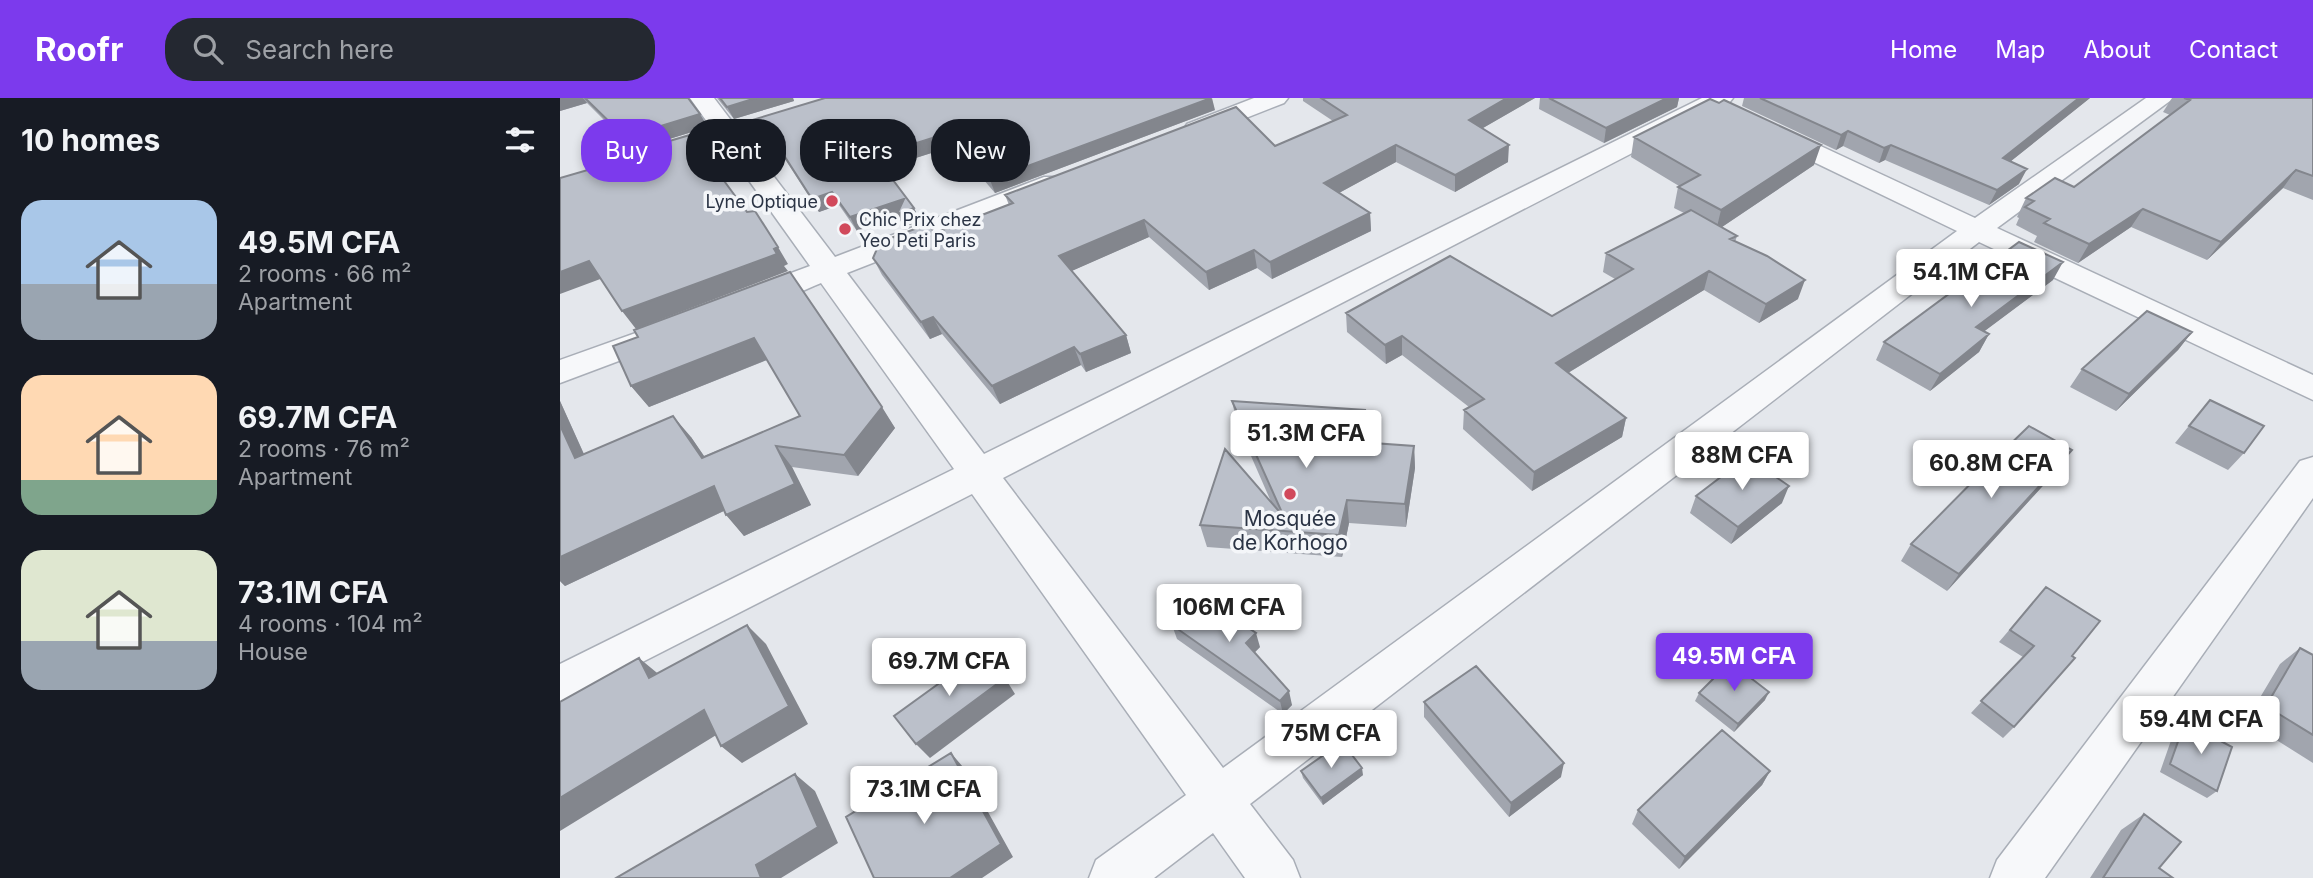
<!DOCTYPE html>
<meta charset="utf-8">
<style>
body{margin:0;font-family:Inter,sans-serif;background:#242831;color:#f1f3f6;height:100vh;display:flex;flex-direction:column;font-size:26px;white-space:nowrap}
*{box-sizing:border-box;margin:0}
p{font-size:23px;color:#9ea1a6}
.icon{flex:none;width:38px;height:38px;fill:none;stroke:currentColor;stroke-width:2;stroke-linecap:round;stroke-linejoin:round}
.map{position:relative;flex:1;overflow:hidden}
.drawer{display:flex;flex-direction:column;background:#171b24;width:560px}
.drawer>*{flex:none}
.hud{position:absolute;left:21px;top:21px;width:665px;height:63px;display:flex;gap:14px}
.price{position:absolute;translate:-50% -60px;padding:0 16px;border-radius:7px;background:#fff;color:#222;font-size:23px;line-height:46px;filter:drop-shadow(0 2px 4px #0008)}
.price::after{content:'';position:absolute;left:50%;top:42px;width:21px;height:16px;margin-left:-10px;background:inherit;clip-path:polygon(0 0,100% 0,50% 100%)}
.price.on{background:#7c3aed;color:#fff}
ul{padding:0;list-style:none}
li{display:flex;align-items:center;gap:21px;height:175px;padding:0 21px}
li span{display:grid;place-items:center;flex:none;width:196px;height:140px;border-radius:21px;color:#555}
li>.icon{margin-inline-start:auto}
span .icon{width:84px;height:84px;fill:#fffc;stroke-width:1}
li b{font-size:30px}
h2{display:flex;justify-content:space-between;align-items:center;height:84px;padding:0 21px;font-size:30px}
.chip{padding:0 24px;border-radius:28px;background:#171b24;box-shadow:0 4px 10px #0003;font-size:24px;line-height:63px}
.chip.on{background:#7c3aed;color:#fff}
header{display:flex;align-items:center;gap:42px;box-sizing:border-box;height:98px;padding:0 35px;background:#7c3aed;color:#fff}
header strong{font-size:33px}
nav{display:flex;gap:38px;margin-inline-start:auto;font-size:24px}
.search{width:490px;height:63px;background:#242831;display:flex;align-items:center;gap:18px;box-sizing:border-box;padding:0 24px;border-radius:28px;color:#9ea1a6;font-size:26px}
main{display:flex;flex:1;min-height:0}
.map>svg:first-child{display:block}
</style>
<header>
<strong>Roofr</strong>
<div class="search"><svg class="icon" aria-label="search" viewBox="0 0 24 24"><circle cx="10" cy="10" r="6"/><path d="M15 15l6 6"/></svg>Search here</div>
<nav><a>Home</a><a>Map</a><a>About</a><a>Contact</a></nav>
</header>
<main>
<section class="drawer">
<h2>10 homes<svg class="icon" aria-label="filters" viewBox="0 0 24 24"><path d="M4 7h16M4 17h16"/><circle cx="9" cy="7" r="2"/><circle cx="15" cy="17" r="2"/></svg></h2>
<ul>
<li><span style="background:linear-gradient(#a9c7e8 60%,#9aa5b1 0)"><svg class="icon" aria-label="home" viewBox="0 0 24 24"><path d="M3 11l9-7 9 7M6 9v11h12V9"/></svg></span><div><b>49.5M CFA</b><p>2 rooms · 66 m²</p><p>Apartment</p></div></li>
<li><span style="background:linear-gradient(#ffd9b3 75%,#7fa58c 0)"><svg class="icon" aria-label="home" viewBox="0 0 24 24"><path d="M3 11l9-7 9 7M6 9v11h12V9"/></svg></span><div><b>69.7M CFA</b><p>2 rooms · 76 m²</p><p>Apartment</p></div></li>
<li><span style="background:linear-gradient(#dfe7d0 65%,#9aa5b1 0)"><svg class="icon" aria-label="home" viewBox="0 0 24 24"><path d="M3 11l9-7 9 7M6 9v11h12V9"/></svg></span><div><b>73.1M CFA</b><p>4 rooms · 104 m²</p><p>House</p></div></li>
</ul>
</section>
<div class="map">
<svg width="1753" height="780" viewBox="0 0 1753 780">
<rect width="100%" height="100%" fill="#e4e7ec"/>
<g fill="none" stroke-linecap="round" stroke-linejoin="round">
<g stroke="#a9aeb7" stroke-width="3">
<path id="street" d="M130 0H154L275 159 484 79H502L506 85 502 91 287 175 424 356 1142 0H1173L1169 5 443 380 663 670 1397 133 1204 40 1201 35 1204 30H1222L1415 120 1586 0H1614L1437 130 1753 277V302L1419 144 690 706 733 762 740 780H685L653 735 594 780H529L536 762 626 697 412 396 0 606V566L394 371 261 185C238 194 205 214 180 208L176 201 180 194 250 168Z
M694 0H728L724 5 645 36H627L624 31 627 26Z
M101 226 112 229 117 236 112 243 0 285V262Z
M1753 359V400L1485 780H1430L1437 762 1740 363Z"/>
</g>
<use href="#street" fill="#f7f8fa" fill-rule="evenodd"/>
</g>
<path fill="#a1a5ae" d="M0 0H129L148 29 74 52 27 5 0 13Z
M157 0H233L234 3 174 21Z
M743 0H975L923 30 948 64 895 94 836 64 779 95 810 115 811 133 712 181 697 170 649 192 589 139 511 173 566 237 571 255 526 274 521 267 440 306 382 236 370 241 322 177 313 160 449 107 445 97 715 48 773 23 743 3Z
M980 0H1119L1117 9 1044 45 979 11Z
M1184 0H1530L1451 63 1459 86 1429 107 1325 62 1319 65 1283 48 1276 52 1182 8Z
M1612 0H1753V102L1723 90 1647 162 1571 129 1518 165 1474 144 1477 138 1456 127 1459 120 1457 119 1466 100 1514 89 1610 17 1603 14Z
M655 12 435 95 411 67 402 70 384 51 324 70 354 110 360 123 344 129 338 118 297 133 279 107 259 114 223 58 205 63 186 38 179 26Z
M1074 39 1254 67 1162 129 1177 138 1175 144 1238 201 1199 225 1144 192 1008 275 1066 320 1062 339 972 393 903 331 904 312 909 309 842 257 826 266 787 234 786 215 992 218 1055 181 1043 174 1046 155 1124 115 1114 110 1118 89 1119 88 1071 59Z
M230 174 335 330 298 378 232 369 251 407 184 438 164 413 5 488 0 483V303L24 356 131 339 144 358 240 318 207 262 89 309 71 288 78 239Z
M1493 182 1424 233 1429 236 1419 254 1370 293 1316 262 1324 244Z
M1632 234 1618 252 1556 313 1510 289 1522 271Z
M1650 302 1684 355 1668 372 1615 345Z
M672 303 805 312 807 335 805 344 854 348 855 370 846 429 789 425 782 459 647 449 640 427 712 406 677 326Z
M1500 369 1387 493 1341 463 1351 446Z
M1136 398 1222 405 1171 446 1130 415Z
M1486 489 1540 523 1454 629 1443 640 1411 615 1463 559 1439 544Z
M612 527 700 549 694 555 732 607 723 616 617 541Z
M1740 550 1753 557V665L1686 623 1720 566Z
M1139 595 1205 602 1174 634 1135 603Z
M864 604 1001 679 949 719 864 619Z
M1625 624 1657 693 1647 700 1600 674 1615 631Z
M741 673 803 677 763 707 743 680Z
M1210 673 1202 687 1119 771 1072 726 1078 712Z
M1584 716 1599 770 1613 780H1530L1561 732Z"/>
<path fill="#83868d" d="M0 0H23L27 5 0 13Z
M196 0H233L234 3 174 21 167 9Z
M652 0 655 12 435 95 430 82Z
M947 0H975L909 38V22Z
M1107 0H1119L1117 9 1044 45 1046 30Z
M1519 0H1530L1436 75 1443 60Z
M140 16 148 29 74 52 65 39Z
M1288 33 1283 48 1276 52 1281 37Z
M379 38 384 51 321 71 315 58Z
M216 45 223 58 205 63 198 50Z
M836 47V64L766 102 764 85Z
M949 47 948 64 895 94V77Z
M1261 47 1254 67 1156 133 1161 112Z
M1331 47 1325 62 1319 65 1324 50Z
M167 55 177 72 159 77 148 61Z
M405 55 411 67 402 70 396 58Z
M1467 71 1459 86 1429 107 1437 92Z
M1736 72 1723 90 1647 162 1661 144Z
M272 94 279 107 259 114 252 101Z
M344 101 354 110 360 123 344 129 338 118 297 133 290 119Z
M1583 111 1571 129 1518 165 1529 146Z
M810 115 811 133 712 181 710 164Z
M584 122 589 139 505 176 499 158Z
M218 149 228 166 224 168 228 173 76 231 62 213Z
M694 152 697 170 649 192 646 174Z
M29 163 43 180 0 196V174Z
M1503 164 1493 182 1406 247 1416 229Z
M1149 173 1144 192 993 284 996 265Z
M1245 182 1238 201 1199 225 1206 206Z
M373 219 382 236 370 241 361 224Z
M1632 234 1618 252 1556 313 1569 296Z
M1429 236 1419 254 1370 293 1380 276Z
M566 237 571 255 526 274 520 256Z
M842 238V257L826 266 825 247Z
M194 240 209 261 89 309 71 288Z
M514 249 521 267 440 306 432 288Z
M0 303 35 381 15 360 0 327Z
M322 309 335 330 298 378 284 357Z
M805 312 807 335 801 366 799 344Z
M113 318 131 339 159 380 142 360Z
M1066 320 1062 339 972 393 974 374Z
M216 348 232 369 251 407 184 438 166 417Z
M854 348 855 370 846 429 845 406Z
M1512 352 1500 369 1387 493 1399 476Z
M154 388 172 409 5 488 0 483V459Z
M1229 388 1222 405 1171 446 1178 429Z
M787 402 789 425 782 459 779 437Z
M187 527 206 546 248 626 182 665 161 648Z
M696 535 700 549 690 559 686 545Z
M79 560 102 579 89 580Z
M445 580 455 596 370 660 356 646Z
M729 593 732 607 723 616 720 603Z
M1209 594 1205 602 1174 634 1178 626Z
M144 612 166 631 0 733V700Z
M391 655 403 669 453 759 422 780H390Z
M1004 665 1001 679 949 719 951 705Z
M802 670 803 677 763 707 761 700Z
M1210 673 1202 687 1119 771 1125 759Z
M235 676 255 693 278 745 221 780H201L196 767Z"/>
<path fill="#bbc0ca" stroke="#83868d" stroke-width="2" d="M25 0H128L140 16 65 39Z
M160 0H196L167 9Z
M265 0H651L430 82 405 55 396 58 379 38 315 58 354 110 337 116 344 101 290 119 272 94 252 101 216 45 198 50 179 26Z
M761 0H947L909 22 949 47 895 77 836 47 764 85 810 115 710 164 694 152 646 174 584 122 499 158 566 237 520 256 514 249 432 288 373 219 361 224 313 160 320 144 368 126 375 135 453 105 445 97 676 9 715 48 787 17Z
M989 0H1107L1046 30Z
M1200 0H1519L1443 60 1467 71 1437 92 1331 47 1324 50 1288 33 1281 37Z
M1624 0H1753V78L1736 72 1661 144 1583 111 1529 146 1484 125 1490 121 1465 109 1474 103 1466 100 1495 80 1514 89 1630 2Z
M1150 1 1159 5 1164 2 1261 47 1161 112 1118 89 1140 77 1074 39Z
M150 31 167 55 148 61 187 114 195 113 218 149 214 151 217 156 62 213 29 163 0 174V80L83 56 79 52Z
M1131 112 1177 138 1170 141 1207 158 1245 182 1206 206 1149 173 996 265 1066 320 974 374 904 312 924 301 842 238 825 247 786 215 890 158 992 218 1073 171 1046 155Z
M1459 144 1503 164 1416 229 1429 236 1380 276 1324 244Z
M230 174 322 309 284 357 216 348 235 386 166 417 154 388 0 459V327L15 360 113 318 142 360 240 318 194 240 71 288 53 248 78 239 74 232Z
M1587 213 1632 234 1569 296 1522 271Z
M1650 302 1704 328 1684 355 1629 328Z
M672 303 805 312 799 344 854 348 845 406 787 402 779 437 640 427 665 351 724 419Z
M1469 328 1512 352 1399 476 1351 446 1438 358Z
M1187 359 1229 388 1178 429 1136 398Z
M1486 489 1540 523 1512 558 1515 560 1454 629 1421 603 1474 548 1450 532Z
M642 499 696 535 686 545 729 593 720 603 612 527Z
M187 527 229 608 161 648 144 612 0 700V604L79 560 89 580Z
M1740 550 1753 557V637L1706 608Z
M421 555 445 580 356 646 334 618Z
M1170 564 1209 594 1178 626 1139 595Z
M916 568 1004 665 951 705 864 604Z
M1625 624 1672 649 1657 693 1610 666Z
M1162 632 1210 673 1125 759 1078 712Z
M782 644 802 670 761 700 741 673Z
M391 655 441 746 390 780H314L286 719Z
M235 676 258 729 196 767 201 780H56Z
M1584 716 1621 744 1599 770 1613 780H1543Z"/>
<g fill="#d1495b" stroke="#f4f6f9" stroke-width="2.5">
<circle cx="272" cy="103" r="7"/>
<circle cx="285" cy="131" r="7"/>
<circle cx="730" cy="396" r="7"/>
</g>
<g text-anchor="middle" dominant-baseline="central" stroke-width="7" stroke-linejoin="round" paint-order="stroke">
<g font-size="18" fill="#2b3445" stroke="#f4f6f9" text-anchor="end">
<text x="258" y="103">Lyne Optique</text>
<text x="299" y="121" text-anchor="start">Chic Prix chez<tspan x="299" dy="21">Yeo Peti Paris</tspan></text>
</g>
<g font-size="21" fill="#2b3445" stroke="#f4f6f9">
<text x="730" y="420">Mosquée<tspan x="730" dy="24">de Korhogo</tspan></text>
</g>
</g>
</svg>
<b class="price" style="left:1411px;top:211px">54.1M CFA</b>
<b class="price" style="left:746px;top:372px">51.3M CFA</b>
<b class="price" style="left:1182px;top:394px">88M CFA</b>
<b class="price" style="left:1431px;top:402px">60.8M CFA</b>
<b class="price" style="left:669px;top:546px">106M CFA</b>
<b class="price on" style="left:1174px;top:595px">49.5M CFA</b>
<b class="price" style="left:389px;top:600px">69.7M CFA</b>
<b class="price" style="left:1641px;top:658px">59.4M CFA</b>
<b class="price" style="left:771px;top:672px">75M CFA</b>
<b class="price" style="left:364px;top:728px">73.1M CFA</b>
<div class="hud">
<a class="chip on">Buy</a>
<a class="chip">Rent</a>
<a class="chip">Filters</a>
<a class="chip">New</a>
</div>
</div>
</main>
